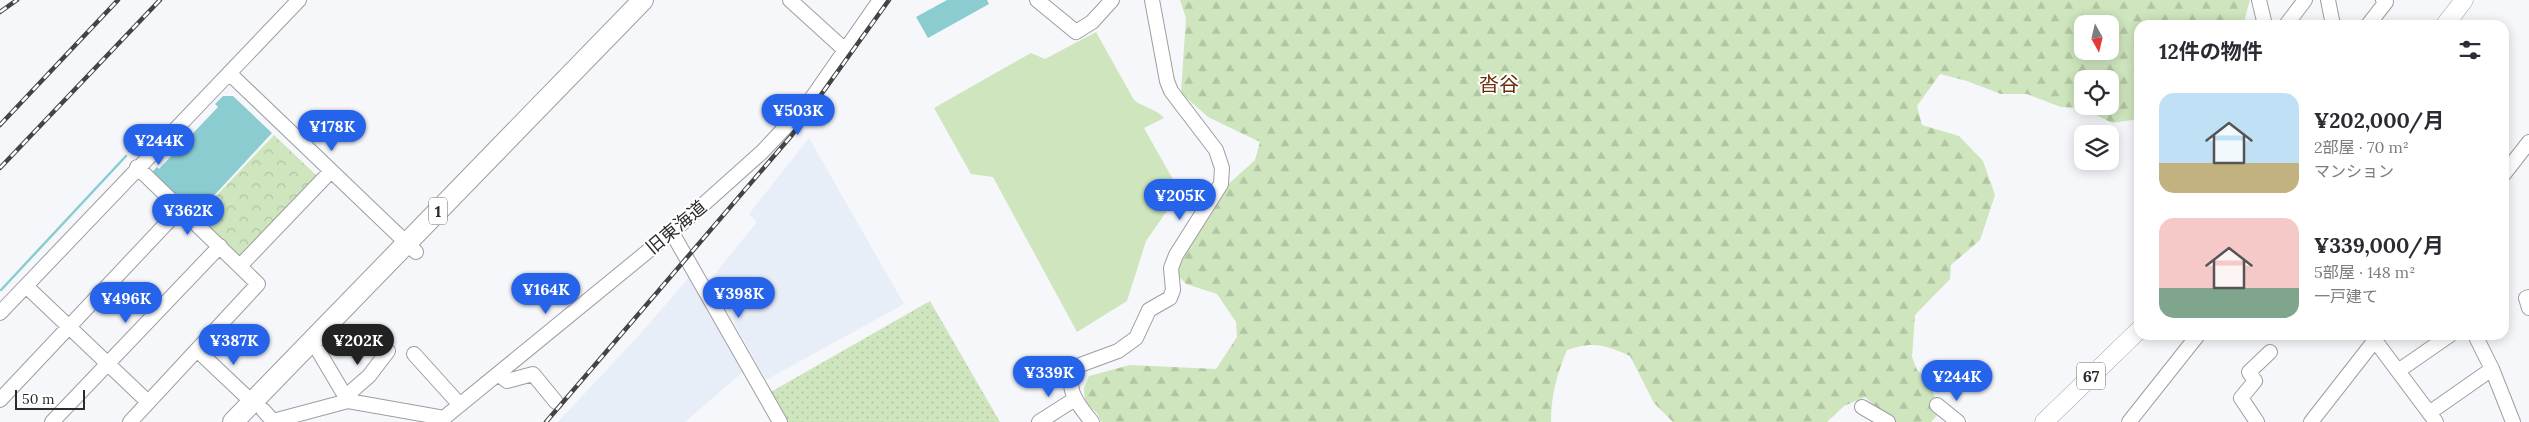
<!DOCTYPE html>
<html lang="ja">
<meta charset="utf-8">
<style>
body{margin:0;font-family:Lora,"Noto Sans JP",serif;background:#f2f2f3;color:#2b2b33;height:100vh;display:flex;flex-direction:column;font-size:19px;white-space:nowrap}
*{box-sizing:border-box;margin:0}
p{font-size:16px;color:#7c7c81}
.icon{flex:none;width:28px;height:28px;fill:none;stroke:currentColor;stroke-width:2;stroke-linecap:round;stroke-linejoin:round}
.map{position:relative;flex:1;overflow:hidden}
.drawer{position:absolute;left:2134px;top:20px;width:375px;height:320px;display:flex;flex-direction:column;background:#fff;border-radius:15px;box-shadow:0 2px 12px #0003}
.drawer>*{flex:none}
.needle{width:32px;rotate:172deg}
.buttons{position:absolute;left:2074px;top:15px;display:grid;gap:10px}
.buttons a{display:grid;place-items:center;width:45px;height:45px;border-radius:10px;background:#fff;box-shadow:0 2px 12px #0003;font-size:25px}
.scale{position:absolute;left:15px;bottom:12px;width:70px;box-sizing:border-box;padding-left:5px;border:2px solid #2a2b2c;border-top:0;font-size:14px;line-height:18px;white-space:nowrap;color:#2a2b2c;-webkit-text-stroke:4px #fff;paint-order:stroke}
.price{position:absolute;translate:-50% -42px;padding:0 11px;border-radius:18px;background:#2563eb;color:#fff;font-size:16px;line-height:32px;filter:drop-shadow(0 1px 2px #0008)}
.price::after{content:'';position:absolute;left:50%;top:30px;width:15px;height:11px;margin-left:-8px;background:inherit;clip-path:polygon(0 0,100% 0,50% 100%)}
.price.active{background:#222;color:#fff}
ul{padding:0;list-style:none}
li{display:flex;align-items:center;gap:15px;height:125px;padding:0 25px}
li span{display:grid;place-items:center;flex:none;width:140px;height:100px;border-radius:15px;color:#555}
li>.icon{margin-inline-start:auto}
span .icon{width:60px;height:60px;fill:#fffc;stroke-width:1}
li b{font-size:21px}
h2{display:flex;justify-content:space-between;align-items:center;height:60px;padding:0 25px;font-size:21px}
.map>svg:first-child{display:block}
</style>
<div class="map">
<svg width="2529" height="422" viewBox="0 0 2529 422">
<defs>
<pattern id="grass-dots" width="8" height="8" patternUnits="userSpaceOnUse" patternTransform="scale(1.25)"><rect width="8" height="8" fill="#cee5bd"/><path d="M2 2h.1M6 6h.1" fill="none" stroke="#b1c5a3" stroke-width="1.8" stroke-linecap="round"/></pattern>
<pattern id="forest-firs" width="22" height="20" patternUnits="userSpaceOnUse" patternTransform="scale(1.25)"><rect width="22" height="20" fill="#cee5bd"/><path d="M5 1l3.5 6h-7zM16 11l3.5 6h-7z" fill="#b1c5a3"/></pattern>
<pattern id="park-crowns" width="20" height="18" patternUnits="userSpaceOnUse" patternTransform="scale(1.25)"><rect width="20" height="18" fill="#cee5bd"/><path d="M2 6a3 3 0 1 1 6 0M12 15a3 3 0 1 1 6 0" fill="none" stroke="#b1c5a3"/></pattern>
</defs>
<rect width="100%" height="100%" fill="#f5f7fa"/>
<path fill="#e8eef8" d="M809 138 904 304 766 380 710 280 757 222 749 214Z
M691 275 744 371 685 422H558L641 333Z"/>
<path fill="url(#grass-dots)" d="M930 301 1000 422H785L769 393Z"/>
<path fill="url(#forest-firs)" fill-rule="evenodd" d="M1180 0H2250L2243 25H2139V119L2112 123 2083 108 2061 107 2027 94H2001L1967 81 1940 74 1917 106 1922 125 1959 136 1983 161 1995 195 1980 240 1951 265 1950 279 1915 315 1912 357 1917 370 1929 381 1940 412 1931 422H1893L1865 397 1844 406 1827 422H1673L1654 403 1630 356C1605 345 1594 341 1567 350 1557 374 1551 395 1551 422H1101L1097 413 1085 403 1084 388 1089 376 1130 365 1216 369 1237 337 1236 322 1217 294 1186 284 1171 268 1212 199 1255 160 1260 142 1208 117 1181 93 1186 18ZM2082 24H2110V51H2082ZM2082 79H2110V106H2082Z"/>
<path fill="url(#park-crowns)" d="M274 135 317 176 239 257 197 216Z"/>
<path fill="#cee5bd" d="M1096 32 1134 100C1144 108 1155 108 1164 118L1144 128 1180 192 1146 241 1127 301 1077 332 993 177 971 174 934 108 1031 53 1045 59Z"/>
<path fill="#8bccd0" d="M947 0H987L989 4 928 38 916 17Z
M223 96H233L272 133 196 215 152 172 157 167 159 169 218 107 215 104Z"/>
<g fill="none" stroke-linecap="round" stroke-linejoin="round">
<path stroke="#8bccd0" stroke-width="2.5" d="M1 290 126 156"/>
<g stroke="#9d9ea2" stroke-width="16">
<path id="minor" d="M790 0 845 50
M1037 0 1076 32 1092 22 1112 0
M2259 0 2265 25
M2328 0 2333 25
M2286 25 2305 0
M2368 25 2386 2 2383 0
M229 73 416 252
M2504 174 2529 142
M671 231 780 422
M240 266 331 171
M26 286 148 402
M2529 297 2526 298 2529 308
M0 313 299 0
M2371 335 2436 422
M2475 335 2492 369 2513 422
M197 350 252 402
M319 352 348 401
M414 354 460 405
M2398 371 2450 335
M498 374 507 381 533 374 556 402
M346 396 369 376 388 351
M0 400 180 209
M1937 405 1958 422
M1862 407 1888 422
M263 410 273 421 348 401 444 418
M2429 413 2492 369
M52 422 220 246
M130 422 258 284 137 167
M439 422 686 220 762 152 809 102 880 0
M1039 422 1075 399
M1092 422C1078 405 1060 384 1080 365L1118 351 1136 338 1149 310 1170 298 1173 290 1171 268 1176 255 1221 184 1222 168 1216 150 1171 91 1167 81 1152 0
M2129 422 2198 335
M2257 422 2241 398 2255 381 2249 372 2270 352
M2311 422 2379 335"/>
</g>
<g stroke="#9d9ea2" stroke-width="19">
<path id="major" d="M2445 25 2464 0
M2044 422 2139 330"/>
</g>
<g stroke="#9d9ea2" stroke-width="22">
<path id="highway" d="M233 422 643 0"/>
</g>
<use href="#minor" stroke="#fff" stroke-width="14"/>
<use href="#major" stroke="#fff" stroke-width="18"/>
<use href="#highway" stroke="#fff" stroke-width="20"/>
<g stroke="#434445" stroke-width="4.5">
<path id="rail" d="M0 12 17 0
M0 125 118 0
M0 168 160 0
M546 422 792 135 889 0"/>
</g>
<use href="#rail" stroke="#fff" stroke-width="2.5" stroke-dasharray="8" stroke-linecap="butt"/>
</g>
<g text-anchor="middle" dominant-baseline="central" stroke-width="4" stroke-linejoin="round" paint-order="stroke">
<g fill="#fff" stroke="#6a6b6b" stroke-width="1">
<rect x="429" y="197.5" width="18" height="27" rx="4"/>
<rect x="2077" y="362.5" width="28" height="27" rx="4"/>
</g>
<g font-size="16" font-weight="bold" fill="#2a2b2c">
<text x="438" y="211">1</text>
<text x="2091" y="376">67</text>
</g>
<g font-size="18" fill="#2a2b2c" stroke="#fff">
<text transform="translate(676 227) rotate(-40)">旧東海道</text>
</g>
<g font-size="20" fill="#6a2b08" stroke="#fff">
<text x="1499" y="83">沓谷</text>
</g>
</g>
</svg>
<div class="buttons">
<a><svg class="needle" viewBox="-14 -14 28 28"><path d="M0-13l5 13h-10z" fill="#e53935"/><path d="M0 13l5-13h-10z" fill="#7c7c81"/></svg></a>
<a><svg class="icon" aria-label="locate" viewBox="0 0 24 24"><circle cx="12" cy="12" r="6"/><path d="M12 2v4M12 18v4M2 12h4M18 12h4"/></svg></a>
<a><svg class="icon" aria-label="layers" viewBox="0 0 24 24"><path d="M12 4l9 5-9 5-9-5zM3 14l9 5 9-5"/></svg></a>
</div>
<div class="scale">50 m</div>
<b class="price" style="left:798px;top:136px">¥503K</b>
<b class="price" style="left:332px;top:152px">¥178K</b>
<b class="price" style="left:159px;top:166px">¥244K</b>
<b class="price" style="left:1180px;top:221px">¥205K</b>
<b class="price" style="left:188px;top:236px">¥362K</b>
<b class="price" style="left:546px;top:315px">¥164K</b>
<b class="price" style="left:739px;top:319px">¥398K</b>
<b class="price" style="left:126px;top:324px">¥496K</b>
<b class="price" style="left:234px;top:366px">¥387K</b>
<b class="price active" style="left:358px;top:366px">¥202K</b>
<b class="price" style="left:1049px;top:398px">¥339K</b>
<b class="price" style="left:1957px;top:402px">¥244K</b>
<section class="drawer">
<h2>12件の物件<svg class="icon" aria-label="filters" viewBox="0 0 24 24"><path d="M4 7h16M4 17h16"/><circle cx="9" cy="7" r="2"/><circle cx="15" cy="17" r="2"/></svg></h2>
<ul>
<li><span style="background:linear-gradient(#bfe0f5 70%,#c2b280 0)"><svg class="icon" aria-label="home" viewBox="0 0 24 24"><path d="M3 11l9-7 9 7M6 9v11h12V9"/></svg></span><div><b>¥202,000/月</b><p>2部屋 · 70 m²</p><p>マンション</p></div></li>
<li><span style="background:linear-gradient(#f6c9c9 70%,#7fa58c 0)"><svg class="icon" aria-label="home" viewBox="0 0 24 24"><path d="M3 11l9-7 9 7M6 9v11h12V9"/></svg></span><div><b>¥339,000/月</b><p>5部屋 · 148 m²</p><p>一戸建て</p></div></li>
</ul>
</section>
</div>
